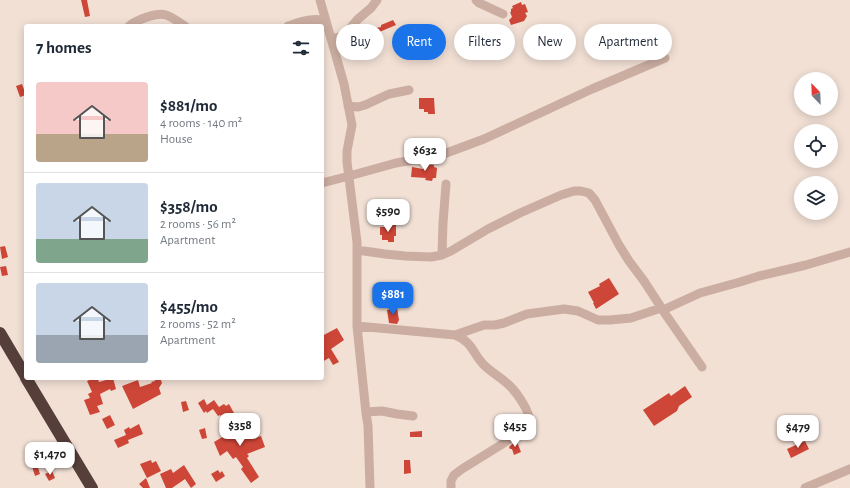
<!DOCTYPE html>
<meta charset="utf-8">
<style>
body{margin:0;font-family:"Alegreya Sans",sans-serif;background:#f6f6f7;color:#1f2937;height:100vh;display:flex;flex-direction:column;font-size:15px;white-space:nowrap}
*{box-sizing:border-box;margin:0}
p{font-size:13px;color:#747a83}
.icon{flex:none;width:22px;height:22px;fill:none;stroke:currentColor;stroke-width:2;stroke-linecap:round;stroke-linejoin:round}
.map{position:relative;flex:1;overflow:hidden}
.side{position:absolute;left:24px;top:24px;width:300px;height:356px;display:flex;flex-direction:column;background:#fff;border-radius:4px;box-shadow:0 2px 10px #0003}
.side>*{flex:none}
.banner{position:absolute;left:336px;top:24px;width:380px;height:36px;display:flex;gap:8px}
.needle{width:26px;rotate:337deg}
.tools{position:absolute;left:794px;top:72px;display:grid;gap:8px}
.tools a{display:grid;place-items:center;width:44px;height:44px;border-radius:50%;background:#fff;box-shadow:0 2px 10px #0003;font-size:20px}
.price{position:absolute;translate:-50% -34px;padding:0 9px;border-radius:8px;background:#fff;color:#222;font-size:13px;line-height:26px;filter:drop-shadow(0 1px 2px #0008)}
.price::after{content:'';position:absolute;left:50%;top:24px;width:12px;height:9px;margin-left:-6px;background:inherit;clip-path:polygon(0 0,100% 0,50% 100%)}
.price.current{background:#1a73e8;color:#fff}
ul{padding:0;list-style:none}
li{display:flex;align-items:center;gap:12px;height:100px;padding:0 12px}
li+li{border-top:1px solid #e0e1e3}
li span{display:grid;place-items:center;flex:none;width:112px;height:80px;border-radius:4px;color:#555}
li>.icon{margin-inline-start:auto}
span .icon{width:48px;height:48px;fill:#fffc;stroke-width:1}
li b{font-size:17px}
h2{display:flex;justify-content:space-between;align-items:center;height:48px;padding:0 12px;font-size:17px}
.tag{padding:0 14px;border-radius:18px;background:#fff;box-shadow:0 2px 10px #0003;font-size:14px;line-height:36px}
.tag.current{background:#1a73e8;color:#fff}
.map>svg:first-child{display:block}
</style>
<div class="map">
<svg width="850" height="488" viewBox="0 0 850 488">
<rect width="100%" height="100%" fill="#f2e0d5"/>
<path fill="#ce4637" d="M81 0H87L90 16 85 17Z
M521 2 522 5 525 4 528 12 525 13 527 16 524 21 511 25 509 20 512 17 510 12H511V9L513 8 512 6Z
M393 20 396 25 377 33 380 48 368 51 365 30 381 27V25Z
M506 34 512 50 501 55 494 38Z
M22 84 26 95 20 97 16 86Z
M419 98H434L435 114H428V112H424V109H419Z
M423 164 434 165V167L437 168 436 178H433L432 181 425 180 426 178 411 177 412 167 423 169Z
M385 225H396V236H394V242H388V240H382V235H380V227H385Z
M5 246 8 257 2 259 0 247Z
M6 266 8 275 2 276 0 267Z
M609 278 619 294 596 309 593 303H594L588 292 600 286 599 284Z
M397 308 399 320 397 324 389 323 387 310Z
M337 328 344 340 331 349 339 362 333 365 329 358 322 362V336Z
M94 378H95L96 380 98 379 99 382 113 378 116 389 111 391 110 389 100 394 103 404 97 406 100 412 90 415 84 400 90 398 88 394 92 392 87 381Z
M154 378H160L162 383 159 388 161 394 133 409 122 386 138 380 140 387 152 383 151 382 155 381Z
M685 386 692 397 679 406 677 411 654 426 643 410 669 393 671 396Z
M204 399 207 405 214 400 219 407 224 404 226 406 229 404 234 413 223 420 220 415 218 416 213 409 207 413 206 411 204 413 198 403Z
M186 401 189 410 183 412 181 402Z
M110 415 115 425 107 429 102 419Z
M243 421 250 432 251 431 255 438 261 436 265 447 247 454 249 456 247 458 259 477 251 483 241 469 243 467 236 457 233 459 227 451 220 456 214 442 224 436 220 430 229 424 232 428Z
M139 424 143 434 128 440 129 443 118 448 114 440 126 435 124 430 129 427 130 429Z
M205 428 207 438 202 439 199 430Z
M422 431V437H410V432Z
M805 441 809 449 791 458 787 449Z
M514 442H517L521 452 514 455 512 449H510L509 447Z
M37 447 41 454 33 458 30 451 33 450 32 449Z
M151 460 152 463 156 461 161 471 147 478 140 464Z
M404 460H410L411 473 404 474Z
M36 461 40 474 35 476 31 463Z
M184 465 196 484 191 488 185 479 172 488H166L160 474 171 469 173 473Z
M218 470 220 473 222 471 225 476 216 482 211 474Z
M52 471 55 478 49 481 45 474Z
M146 478 150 488H143L139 484Z"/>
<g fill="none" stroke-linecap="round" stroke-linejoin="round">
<path stroke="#cbaea1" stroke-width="9" d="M320 0 344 84 352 125 347 151V162L357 242V326L366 413 368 426 370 488
M476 0 479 3 503 14
M129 26C137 20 156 12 166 15 173 17 179 23 185 26
M288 26C300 22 313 17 326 21
M331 39 339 37 347 32 358 19 371 8 377 0
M348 106 358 107 365 105 389 94 409 90
M322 183 349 176 396 163 441 155 484 139 592 89 665 58
M357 250 385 254 405 256 431 257 442 255 451 251 488 229 520 213 561 195 574 191H581L589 193 595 200 619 245 629 261 644 281 666 315 702 367
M442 255 443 223 446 184
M663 310 700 293 740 282 759 276 806 265 850 252
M357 326 455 335 484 325H495L504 323 527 314 564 309 578 311 598 320H610L631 318 661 308
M366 412 382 411 397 414 413 416
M451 488V481L454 475 462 469 504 443 529 423C532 414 517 393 510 386 502 378 492 373 484 365 472 353 473 342 455 335
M805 488 850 469"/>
<path stroke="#563f3b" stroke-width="12" d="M0 333 26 377
M26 378 92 488"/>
</g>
</svg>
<div class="tools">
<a><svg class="needle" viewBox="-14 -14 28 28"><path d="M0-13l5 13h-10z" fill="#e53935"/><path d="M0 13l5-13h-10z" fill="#747a83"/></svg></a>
<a><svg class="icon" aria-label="locate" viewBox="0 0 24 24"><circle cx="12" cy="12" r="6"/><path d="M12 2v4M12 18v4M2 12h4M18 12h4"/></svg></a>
<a><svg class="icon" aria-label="layers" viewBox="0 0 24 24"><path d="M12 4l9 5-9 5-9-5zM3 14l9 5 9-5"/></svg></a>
</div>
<b class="price" style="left:425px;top:172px">$632</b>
<b class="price" style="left:388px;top:233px">$590</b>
<b class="price current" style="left:393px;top:316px">$881</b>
<b class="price" style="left:240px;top:447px">$358</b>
<b class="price" style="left:515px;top:448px">$455</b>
<b class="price" style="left:798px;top:449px">$479</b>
<b class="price" style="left:50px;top:476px">$1,470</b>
<div class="banner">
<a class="tag">Buy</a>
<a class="tag current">Rent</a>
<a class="tag">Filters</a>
<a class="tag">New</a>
<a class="tag">Apartment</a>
</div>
<section class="side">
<h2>7 homes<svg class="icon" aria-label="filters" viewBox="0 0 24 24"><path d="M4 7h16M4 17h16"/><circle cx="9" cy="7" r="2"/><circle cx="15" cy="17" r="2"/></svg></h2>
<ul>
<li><span style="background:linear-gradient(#f6c9c9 65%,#b9a48a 0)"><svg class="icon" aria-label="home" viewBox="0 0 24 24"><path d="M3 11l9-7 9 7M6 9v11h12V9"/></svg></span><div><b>$881/mo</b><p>4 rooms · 140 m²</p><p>House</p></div></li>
<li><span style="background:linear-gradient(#c9d6e8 70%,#7fa58c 0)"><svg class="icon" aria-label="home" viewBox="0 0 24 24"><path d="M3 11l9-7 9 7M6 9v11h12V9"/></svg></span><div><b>$358/mo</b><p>2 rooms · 56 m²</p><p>Apartment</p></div></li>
<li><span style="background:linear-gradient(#c9d6e8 65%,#9aa5b1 0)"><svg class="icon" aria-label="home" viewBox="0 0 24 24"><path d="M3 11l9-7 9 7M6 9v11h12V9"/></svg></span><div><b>$455/mo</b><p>2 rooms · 52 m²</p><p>Apartment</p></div></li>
</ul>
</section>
</div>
